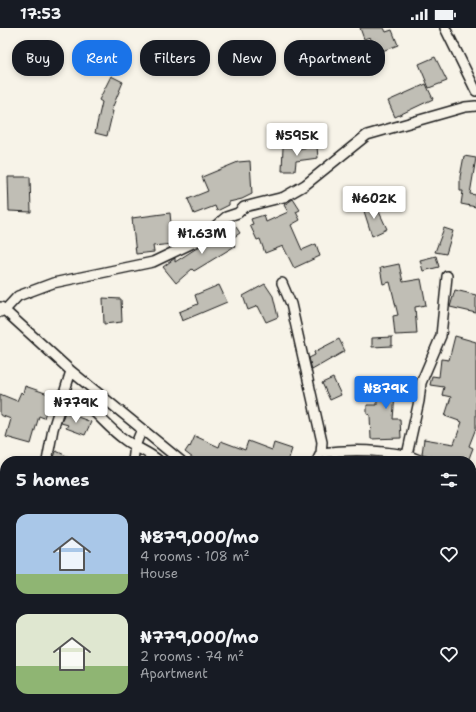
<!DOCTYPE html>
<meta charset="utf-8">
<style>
body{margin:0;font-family:"Shantell Sans",sans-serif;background:#20242c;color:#f1f3f6;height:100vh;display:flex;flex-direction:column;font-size:15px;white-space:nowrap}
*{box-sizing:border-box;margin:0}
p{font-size:13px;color:#9ea1a6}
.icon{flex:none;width:22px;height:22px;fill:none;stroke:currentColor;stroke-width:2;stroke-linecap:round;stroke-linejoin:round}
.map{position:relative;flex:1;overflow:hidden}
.drawer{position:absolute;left:0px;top:428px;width:476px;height:256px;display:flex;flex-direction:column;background:#171b24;border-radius:16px 16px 0 0;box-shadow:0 2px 6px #0003}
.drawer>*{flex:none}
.hud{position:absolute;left:12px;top:12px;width:452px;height:36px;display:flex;gap:8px}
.price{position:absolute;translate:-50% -34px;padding:0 9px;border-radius:4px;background:#fff;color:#222;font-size:13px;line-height:26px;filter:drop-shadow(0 1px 2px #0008)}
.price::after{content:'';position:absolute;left:50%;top:24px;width:12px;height:9px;margin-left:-6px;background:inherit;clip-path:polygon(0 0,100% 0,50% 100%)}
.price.active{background:#1a73e8;color:#fff}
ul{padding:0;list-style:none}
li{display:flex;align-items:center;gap:12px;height:100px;padding:0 16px}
li span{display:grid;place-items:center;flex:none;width:112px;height:80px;border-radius:12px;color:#555}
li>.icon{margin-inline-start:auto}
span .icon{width:48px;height:48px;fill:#fffc;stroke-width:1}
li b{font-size:17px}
h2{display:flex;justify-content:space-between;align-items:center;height:48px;padding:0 16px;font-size:17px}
.tag{padding:0 14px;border-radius:16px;background:#171b24;box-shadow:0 2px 6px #0003;font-size:14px;line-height:36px}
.tag.active{background:#1a73e8;color:#fff}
.status{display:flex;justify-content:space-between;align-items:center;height:28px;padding:0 20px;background:#171b24;direction:ltr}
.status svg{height:11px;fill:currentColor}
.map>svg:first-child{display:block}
</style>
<div class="status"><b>17:53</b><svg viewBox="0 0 49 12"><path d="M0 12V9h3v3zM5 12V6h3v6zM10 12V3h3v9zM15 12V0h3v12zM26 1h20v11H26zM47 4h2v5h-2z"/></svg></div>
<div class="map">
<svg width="476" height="684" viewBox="0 0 476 684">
<rect width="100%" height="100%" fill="#f7f3e8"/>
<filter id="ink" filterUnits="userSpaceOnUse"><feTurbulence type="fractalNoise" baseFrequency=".025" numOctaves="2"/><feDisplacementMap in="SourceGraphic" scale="8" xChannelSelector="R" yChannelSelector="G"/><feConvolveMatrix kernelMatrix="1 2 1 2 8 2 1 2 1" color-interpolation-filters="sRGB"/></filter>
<g filter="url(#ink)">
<path fill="#c0beb5" stroke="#1c1c1c" d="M360 0H384L386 4 392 2 398 17 377 25 370 9 364 11Z
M435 29 447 53 429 60 419 36Z
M111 48 123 54 111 83H113L107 108 95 105 102 74 99 72Z
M426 56 433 71 395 89 388 73Z
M317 118 318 130 296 133 295 143H282L283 119H296V121Z
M464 128 476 130 470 166 476 167V179L461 176 463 163H460V149Z
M250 133 252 166 242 171 229 174V177L217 183 215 178 194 186 188 171 208 163 202 149 238 134Z
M8 149H30L31 184 9 183Z
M293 171 300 182 296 184 300 192 291 197 302 222 316 216 320 228 294 240 283 218 265 225 260 211 257 212 250 197 253 196 251 191 264 187 266 194 288 184 284 177Z
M375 175 387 201 372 208 363 180Z
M170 185 173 216 153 218 154 224 136 226 132 190Z
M236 199 240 205 231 211 235 218 194 243 192 241 176 255 163 239 175 230V234L225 202 227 206Z
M444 200 453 203 446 226 435 224Z
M436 228 439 239 423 243 420 232Z
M399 236 403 254 421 251 426 277 415 279 417 306 395 307 393 288 398 287 390 254 383 256 380 240Z
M265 256 273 268 278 289 266 294 258 278 248 282 243 268Z
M219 257 227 274 182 293 179 284 198 276 195 267Z
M455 262 476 267V285L450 279Z
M103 270 121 271 122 294 104 296Z
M455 308 476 314V400L469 418 473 420 468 433H451L422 426 424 411 454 416 462 394 445 388 451 369 442 367 444 359 430 357 432 348 439 349 441 331 449 332Z
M392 309V318L372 319V310Z
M339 311 345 323 312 342 309 330 315 327 314 324Z
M333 350 341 367 330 372 322 355Z
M406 352V366L395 367 393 391H400L401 410 371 411 370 387 367 386V377H377L376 353Z
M25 358 51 367 44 390 39 388 31 416 6 409 11 391 0 387V366L17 373 21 364 23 366Z
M65 384 91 394 85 407 66 400 68 397 61 395Z
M195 408 219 419 221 413 245 422 248 413 272 422 274 415 292 421 288 433H197L185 424 189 418 190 419Z
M56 423 78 433H53Z"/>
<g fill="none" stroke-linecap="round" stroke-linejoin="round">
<g stroke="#1c1c1c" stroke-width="12">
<path id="minor" d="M445 0 476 63
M282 255 291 276 322 414 321 425 317 433
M1 279 71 343 181 433
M0 284 5 282 18 268 53 255 153 234 199 212 226 189 238 185 244 179 284 169 305 157 367 107 465 79 476 78
M64 365C92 374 102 396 125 412 136 420 149 424 159 433
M321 425C348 421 378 422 405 427 411 428 417 432 423 433
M407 427 419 373 421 355 441 308 447 248
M47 433 53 401 71 343
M133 433 135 418 142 401
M471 445 476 448
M471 477 476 464
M0 619 5 605
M471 670 476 674
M68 684 70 679
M206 684 208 679
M392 684 394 679"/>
</g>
<use href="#minor" stroke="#f7f3e8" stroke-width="9"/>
</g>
</g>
</svg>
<b class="price" style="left:297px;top:129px">₦595K</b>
<b class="price" style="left:374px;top:192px">₦602K</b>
<b class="price" style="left:202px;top:227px">₦1.63M</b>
<b class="price active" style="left:386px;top:382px">₦879K</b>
<b class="price" style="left:76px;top:396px">₦779K</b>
<div class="hud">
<a class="tag">Buy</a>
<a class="tag active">Rent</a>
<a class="tag">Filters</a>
<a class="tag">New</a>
<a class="tag">Apartment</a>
</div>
<section class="drawer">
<h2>5 homes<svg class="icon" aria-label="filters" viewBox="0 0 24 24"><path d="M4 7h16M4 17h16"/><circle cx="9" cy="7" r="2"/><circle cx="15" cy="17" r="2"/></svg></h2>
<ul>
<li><span style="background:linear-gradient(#a9c7e8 75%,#8fb573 0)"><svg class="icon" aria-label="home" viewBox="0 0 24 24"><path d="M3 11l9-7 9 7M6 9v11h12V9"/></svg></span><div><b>₦879,000/mo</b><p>4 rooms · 108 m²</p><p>House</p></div><svg class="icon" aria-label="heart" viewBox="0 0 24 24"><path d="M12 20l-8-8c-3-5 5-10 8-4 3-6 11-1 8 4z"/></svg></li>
<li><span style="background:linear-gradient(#dfe7d0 65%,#8fb573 0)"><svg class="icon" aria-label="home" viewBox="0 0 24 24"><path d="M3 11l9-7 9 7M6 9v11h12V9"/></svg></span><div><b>₦779,000/mo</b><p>2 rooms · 74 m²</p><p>Apartment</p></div><svg class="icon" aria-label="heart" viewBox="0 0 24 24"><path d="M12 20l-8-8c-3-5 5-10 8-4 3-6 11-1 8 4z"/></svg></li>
</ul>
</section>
</div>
